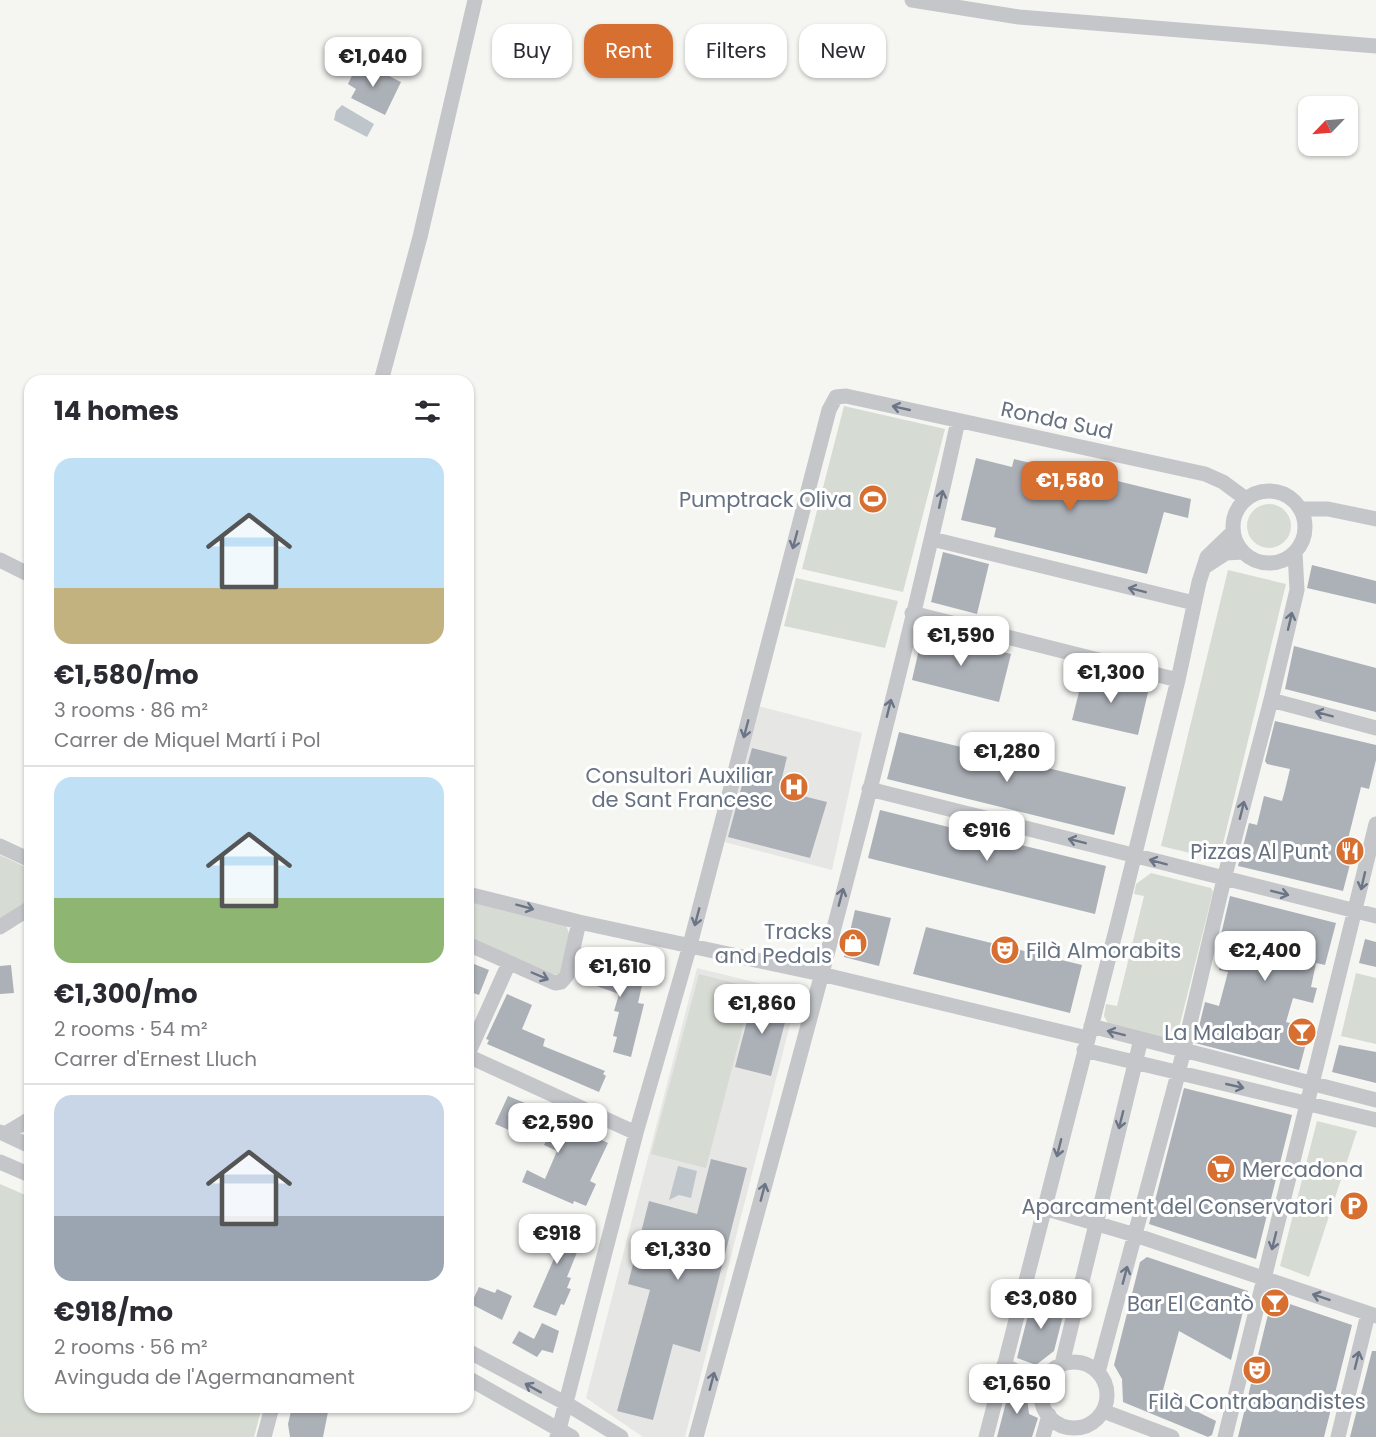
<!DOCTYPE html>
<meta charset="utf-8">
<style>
body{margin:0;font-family:Poppins,sans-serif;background:#f7f7f7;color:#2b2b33;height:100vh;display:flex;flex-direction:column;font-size:22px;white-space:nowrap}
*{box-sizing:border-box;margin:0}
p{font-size:20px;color:#7c7c81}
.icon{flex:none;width:33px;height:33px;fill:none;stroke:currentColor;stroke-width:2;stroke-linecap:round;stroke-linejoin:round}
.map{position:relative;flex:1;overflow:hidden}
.details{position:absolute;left:24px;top:375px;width:450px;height:1038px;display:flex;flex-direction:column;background:#fff;border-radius:18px;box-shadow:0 2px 4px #0004}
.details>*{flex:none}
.top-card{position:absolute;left:492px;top:24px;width:570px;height:54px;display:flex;gap:12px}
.needle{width:39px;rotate:245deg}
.tools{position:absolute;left:1298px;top:96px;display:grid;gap:12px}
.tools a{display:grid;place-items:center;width:60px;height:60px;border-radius:12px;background:#fff;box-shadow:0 2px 4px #0004;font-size:30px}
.price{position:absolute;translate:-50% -51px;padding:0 14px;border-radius:12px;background:#fff;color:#222;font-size:20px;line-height:39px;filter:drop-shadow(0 2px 3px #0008)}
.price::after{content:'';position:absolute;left:50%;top:36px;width:18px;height:14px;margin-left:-9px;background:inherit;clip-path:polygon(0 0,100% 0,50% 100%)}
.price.on{background:#d76f30;color:#fff}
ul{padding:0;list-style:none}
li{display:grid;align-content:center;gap:12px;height:318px;padding:0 30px}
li+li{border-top:2px solid #e1e1e2}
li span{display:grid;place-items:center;height:186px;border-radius:18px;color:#555}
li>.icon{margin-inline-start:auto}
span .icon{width:108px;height:108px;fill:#fffc;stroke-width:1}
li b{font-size:26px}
h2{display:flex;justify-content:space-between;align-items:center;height:72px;padding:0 30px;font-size:26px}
.pill{padding:0 21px;border-radius:18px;background:#fff;box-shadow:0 2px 4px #0004;font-size:21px;line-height:54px}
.pill.on{background:#d76f30;color:#fff}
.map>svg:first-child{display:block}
</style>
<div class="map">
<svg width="1376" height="1437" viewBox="0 0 1376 1437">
<rect width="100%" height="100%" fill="#f5f5f2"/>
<path fill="#e6e6e5" d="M758 706 862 733 832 870 724 842Z
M697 968 798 993 685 1437H643L586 1398Z"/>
<path fill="#d6dcd3" d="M844 406 945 429 903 592 802 569Z
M1247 526a22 22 0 1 1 44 0a22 22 0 1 1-44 0Z
M1228 570 1286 584 1219 860 1161 846Z
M796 578 898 601 885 648 784 626Z
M0 855 30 869V901L0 919Z
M1151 873 1211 888 1213 892 1176 1040 1172 1042 1110 1027 1104 1016 1106 1004 1117 1006 1144 896 1134 894 1136 884Z
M468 901 566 925 570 936 561 970 557 975 553 974 468 936Z
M1356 973 1376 978V1044L1341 1036Z
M699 974 753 988 706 1168 651 1154Z
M1317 1121 1357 1131 1309 1277 1280 1266Z
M0 1184 30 1197V1407H262L254 1437H0Z"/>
<path fill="#bec5cb" d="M342 105 374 124 367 137 334 120 336 111Z
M678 1166 697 1171 691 1198 679 1195 669 1200Z"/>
<path fill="#acb1b8" d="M359 61 401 82 385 115 351 98 356 89 348 84Z
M976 458 1012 467 1014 459 1043 466 1044 463 1191 499 1188 518 1164 512 1147 574 994 537 996 528 961 520Z
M943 552 989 564 977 614 931 602Z
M1312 565 1376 581V604L1307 588Z
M923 632 1011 654 999 702 912 680Z
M1294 646 1376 668V712L1285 689Z
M1084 672 1149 688 1138 735 1072 720Z
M1275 721 1376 745V760L1369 789 1361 787 1346 847 1354 849 1343 891 1238 866 1249 823 1257 825 1264 796 1282 801 1285 790 1290 769 1267 764 1265 761Z
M899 732 1126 787 1114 835 887 779Z
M752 748 787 757 779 790 827 802 810 858 728 837Z
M880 810 1106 866 1095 914 868 858Z
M1230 896 1336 923 1325 965 1316 963 1311 987 1317 988 1313 1003 1293 998 1286 1022 1310 1028 1299 1070 1195 1043 1205 1002 1219 1006 1228 972 1219 970 1226 941 1220 939Z
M855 910 891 918 879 966 844 957Z
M926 927 1082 965 1070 1013 913 974Z
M1365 939 1376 942V967L1359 963Z
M596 952 615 961 641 968 638 979 643 981 638 1003 644 1004 631 1057 613 1052 617 1037 613 1036 619 1012 614 1011 619 994 585 982Z
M474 964 489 970 479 995 468 991V978Z
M11 965 14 993 0 994V966Z
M507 994 532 1005 522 1029 545 1039 543 1046 605 1071 603 1074 606 1076 599 1092 487 1044 489 1040 486 1039Z
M754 994 784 1001 782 1010 788 1011 771 1076 735 1067Z
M1339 1045 1376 1052V1083L1332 1072Z
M1184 1088 1292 1115 1256 1259 1149 1224Z
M508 1096 532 1106 530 1111 587 1137 588 1134 608 1143 590 1181 596 1184 586 1206 574 1201 573 1204 522 1182 527 1170 545 1179 557 1151 544 1145 549 1135 525 1123 520 1135 495 1124Z
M711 1159 747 1168 700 1352 673 1344 653 1420 617 1411 650 1290 628 1284 649 1201 697 1214Z
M548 1218 584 1235 567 1277 571 1278 567 1288 571 1289 564 1305 561 1304 556 1316 533 1307 556 1254 535 1245Z
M1147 1257 1248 1291 1231 1360 1179 1331 1162 1394 1216 1421 1212 1435 1208 1437 1123 1402 1122 1379 1114 1365 1140 1262Z
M479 1287 495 1293 497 1289 512 1296 502 1320 471 1304Z
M1033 1296 1066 1304 1054 1351 1036 1365 1017 1358Z
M1272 1298 1352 1325 1324 1437H1238Z
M542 1323 559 1331 553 1353 542 1350 537 1357 512 1343 519 1331 534 1339Z
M1372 1351H1376V1437H1350Z
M1011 1383 1026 1389 1029 1414 1038 1418 1032 1437H997Z
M292 1407H329L323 1437H290L288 1424Z"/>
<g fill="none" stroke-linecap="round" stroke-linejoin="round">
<path stroke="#c4c6ca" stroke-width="15" d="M912 0 1019 17 1376 46
M381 381 420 237 475 0
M1233 527a36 36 0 1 1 72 0a36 36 0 1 1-72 0Z
M1300 509H1328L1376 519
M932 539 1194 603
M0 560 30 575
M1206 566 1226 553 1243 552
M912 613 1178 680
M1271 700 1376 728
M869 789 1376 916
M0 846 30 860
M468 894 579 922 821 974 1087 1038
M0 927 30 908
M468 944 555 983 561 982 567 975 579 922
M1091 1026 1376 1100
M1084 1050 1376 1120
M468 1054 509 963
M468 1056 636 1133
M0 1132 30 1146
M5 1134 30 1119
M0 1162 30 1175
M1044 1208 1135 1235 1376 1316
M468 1351 567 1404 621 1437
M1041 1395a33 33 0 1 1 66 0a33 33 0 1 1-66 0Z
M1062 1364 1141 1039
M1004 1365 1043 1385
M1098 1372 1178 1074 1224 879 1271 700 1297 590 1295 552
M468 1378 572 1437
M1103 1411 1172 1437
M264 1437 272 1407
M557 1437 636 1133 690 945 829 410 836 397 846 396 1205 474 1223 482 1246 499
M696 1437C788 1100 883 762 958 421
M986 1437 1117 926 1178 680 1199 582 1207 557 1233 532
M1043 1437 1049 1415
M1225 1437 1376 824
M1338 1437 1368 1314"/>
</g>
<defs><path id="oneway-shaft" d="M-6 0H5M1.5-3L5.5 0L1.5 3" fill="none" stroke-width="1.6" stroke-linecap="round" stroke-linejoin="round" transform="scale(1.5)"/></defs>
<g stroke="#6b7585">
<use href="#oneway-shaft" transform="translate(901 408) rotate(-167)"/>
<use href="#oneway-shaft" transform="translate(941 499) rotate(-78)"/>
<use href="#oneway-shaft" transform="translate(795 540) rotate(105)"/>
<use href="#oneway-shaft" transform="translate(1137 590) rotate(-166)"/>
<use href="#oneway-shaft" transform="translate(1290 621) rotate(-77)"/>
<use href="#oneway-shaft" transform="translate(889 708) rotate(-76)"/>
<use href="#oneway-shaft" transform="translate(1324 714) rotate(-165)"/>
<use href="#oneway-shaft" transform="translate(746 729) rotate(105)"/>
<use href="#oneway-shaft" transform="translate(1242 810) rotate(-76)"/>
<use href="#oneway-shaft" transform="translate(1077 841) rotate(-166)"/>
<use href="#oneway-shaft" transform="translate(1158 862) rotate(-165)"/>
<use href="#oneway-shaft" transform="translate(1363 881) rotate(103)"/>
<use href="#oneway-shaft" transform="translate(1280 893) rotate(14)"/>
<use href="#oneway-shaft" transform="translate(841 897) rotate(-75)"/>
<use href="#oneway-shaft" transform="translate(525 907) rotate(15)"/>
<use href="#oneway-shaft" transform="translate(697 917) rotate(105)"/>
<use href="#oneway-shaft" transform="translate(540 976) rotate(23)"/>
<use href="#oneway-shaft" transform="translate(1116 1033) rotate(-166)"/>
<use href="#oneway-shaft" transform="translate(1235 1086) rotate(13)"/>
<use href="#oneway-shaft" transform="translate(1121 1120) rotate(104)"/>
<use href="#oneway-shaft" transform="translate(1059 1148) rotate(104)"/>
<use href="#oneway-shaft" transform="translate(763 1192) rotate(-75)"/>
<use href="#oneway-shaft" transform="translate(1274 1241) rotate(104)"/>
<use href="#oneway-shaft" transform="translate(1125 1275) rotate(-75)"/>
<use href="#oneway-shaft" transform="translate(1321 1297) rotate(-161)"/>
<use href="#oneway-shaft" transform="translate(1357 1360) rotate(-76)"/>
<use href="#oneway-shaft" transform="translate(712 1381) rotate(-75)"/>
<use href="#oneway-shaft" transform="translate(533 1388) rotate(-151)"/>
</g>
<defs>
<g id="stadium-disc" transform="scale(1.5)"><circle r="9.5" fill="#d76f30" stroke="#fff"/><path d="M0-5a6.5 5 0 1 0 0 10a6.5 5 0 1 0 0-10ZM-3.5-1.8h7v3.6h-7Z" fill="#fff"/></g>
<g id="hospital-disc" transform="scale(1.5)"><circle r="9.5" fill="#d76f30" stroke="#fff"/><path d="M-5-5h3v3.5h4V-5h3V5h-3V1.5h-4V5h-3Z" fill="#fff"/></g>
<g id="restaurant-disc" transform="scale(1.5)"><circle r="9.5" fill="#d76f30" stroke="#fff"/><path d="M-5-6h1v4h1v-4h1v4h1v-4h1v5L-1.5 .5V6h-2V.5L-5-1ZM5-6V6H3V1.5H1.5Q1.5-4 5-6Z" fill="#fff"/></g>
<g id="shop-disc" transform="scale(1.5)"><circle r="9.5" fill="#d76f30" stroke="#fff"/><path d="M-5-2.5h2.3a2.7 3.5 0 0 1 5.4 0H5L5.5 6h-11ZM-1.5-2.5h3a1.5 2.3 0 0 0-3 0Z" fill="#fff"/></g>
<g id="theatre-disc" transform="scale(1.5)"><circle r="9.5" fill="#d76f30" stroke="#fff"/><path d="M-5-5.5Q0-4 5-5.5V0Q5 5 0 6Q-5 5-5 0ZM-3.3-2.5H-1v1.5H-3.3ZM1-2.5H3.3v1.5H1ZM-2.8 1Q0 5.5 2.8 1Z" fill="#fff"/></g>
<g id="bar-disc" transform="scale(1.5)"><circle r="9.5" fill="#d76f30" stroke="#fff"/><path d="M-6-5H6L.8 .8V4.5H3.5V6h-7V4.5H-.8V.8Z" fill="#fff"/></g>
<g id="supermarket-disc" transform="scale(1.5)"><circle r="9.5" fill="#d76f30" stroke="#fff"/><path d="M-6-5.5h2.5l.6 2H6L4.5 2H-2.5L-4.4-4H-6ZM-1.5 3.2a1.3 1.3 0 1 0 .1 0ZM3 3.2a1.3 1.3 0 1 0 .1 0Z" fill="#fff"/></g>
<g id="parking-disc" transform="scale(1.5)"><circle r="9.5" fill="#d76f30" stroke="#fff"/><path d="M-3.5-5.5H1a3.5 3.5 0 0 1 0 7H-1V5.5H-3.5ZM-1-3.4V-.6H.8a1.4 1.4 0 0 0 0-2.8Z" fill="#fff"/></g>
</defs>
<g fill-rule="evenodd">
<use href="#stadium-disc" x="873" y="499"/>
<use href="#hospital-disc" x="794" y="787"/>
<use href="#restaurant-disc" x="1350" y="851"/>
<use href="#shop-disc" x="853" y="943"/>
<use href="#theatre-disc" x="1005" y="950"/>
<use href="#bar-disc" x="1302" y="1032"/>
<use href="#supermarket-disc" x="1221" y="1169"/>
<use href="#parking-disc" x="1354" y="1206"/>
<use href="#bar-disc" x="1275" y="1303"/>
<use href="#theatre-disc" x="1257" y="1370"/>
</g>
<g text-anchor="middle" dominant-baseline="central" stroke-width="6" stroke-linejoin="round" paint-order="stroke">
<g font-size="21" fill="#667181" stroke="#fff">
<text transform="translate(1057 420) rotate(12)">Ronda Sud</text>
</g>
<g font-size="21" fill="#667181" stroke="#fff" text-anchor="end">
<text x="852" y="499">Pumptrack Oliva</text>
<text x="773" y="775">Consultori Auxiliar<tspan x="773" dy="24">de Sant Francesc</tspan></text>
<text x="1329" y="851">Pizzas Al Punt</text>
<text x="832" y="931">Tracks<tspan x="832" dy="24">and Pedals</tspan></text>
<text x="1026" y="950" text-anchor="start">Filà Almorabits</text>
<text x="1281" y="1032">La Malabar</text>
<text x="1242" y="1169" text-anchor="start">Mercadona</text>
<text x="1333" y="1206">Aparcament del Conservatori</text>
<text x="1254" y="1303">Bar El Cantò</text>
<text x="1257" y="1401" text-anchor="middle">Filà Contrabandistes</text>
</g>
</g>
</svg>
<div class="tools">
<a><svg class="needle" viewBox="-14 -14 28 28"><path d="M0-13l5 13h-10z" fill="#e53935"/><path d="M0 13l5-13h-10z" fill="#7c7c81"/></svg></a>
</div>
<b class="price" style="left:373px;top:88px">€1,040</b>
<b class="price on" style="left:1070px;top:512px">€1,580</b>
<b class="price" style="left:961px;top:667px">€1,590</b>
<b class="price" style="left:1111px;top:704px">€1,300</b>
<b class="price" style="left:1007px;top:783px">€1,280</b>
<b class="price" style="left:987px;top:862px">€916</b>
<b class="price" style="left:1265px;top:982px">€2,400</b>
<b class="price" style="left:620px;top:998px">€1,610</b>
<b class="price" style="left:762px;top:1035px">€1,860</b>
<b class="price" style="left:558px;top:1154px">€2,590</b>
<b class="price" style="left:557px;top:1265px">€918</b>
<b class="price" style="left:678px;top:1281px">€1,330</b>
<b class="price" style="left:1041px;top:1330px">€3,080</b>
<b class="price" style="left:1017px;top:1415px">€1,650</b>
<div class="top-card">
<a class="pill">Buy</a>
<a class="pill on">Rent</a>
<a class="pill">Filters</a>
<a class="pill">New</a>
</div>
<section class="details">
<h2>14 homes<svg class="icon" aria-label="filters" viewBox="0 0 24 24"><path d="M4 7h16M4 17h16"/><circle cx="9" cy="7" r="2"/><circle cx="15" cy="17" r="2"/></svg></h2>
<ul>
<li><span style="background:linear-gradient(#bfe0f5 70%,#c2b280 0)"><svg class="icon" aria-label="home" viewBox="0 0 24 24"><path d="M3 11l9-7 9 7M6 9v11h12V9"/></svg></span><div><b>€1,580/mo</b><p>3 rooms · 86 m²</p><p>Carrer de Miquel Martí i Pol</p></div></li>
<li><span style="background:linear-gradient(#bfe0f5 65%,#8fb573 0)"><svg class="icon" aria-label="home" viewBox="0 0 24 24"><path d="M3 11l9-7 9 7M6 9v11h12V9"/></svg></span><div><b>€1,300/mo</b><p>2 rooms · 54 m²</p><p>Carrer d'Ernest Lluch</p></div></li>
<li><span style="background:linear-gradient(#c9d6e8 65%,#9aa5b1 0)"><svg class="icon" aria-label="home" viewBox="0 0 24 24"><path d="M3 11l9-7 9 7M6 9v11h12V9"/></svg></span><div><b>€918/mo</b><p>2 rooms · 56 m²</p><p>Avinguda de l'Agermanament</p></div></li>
</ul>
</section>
</div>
